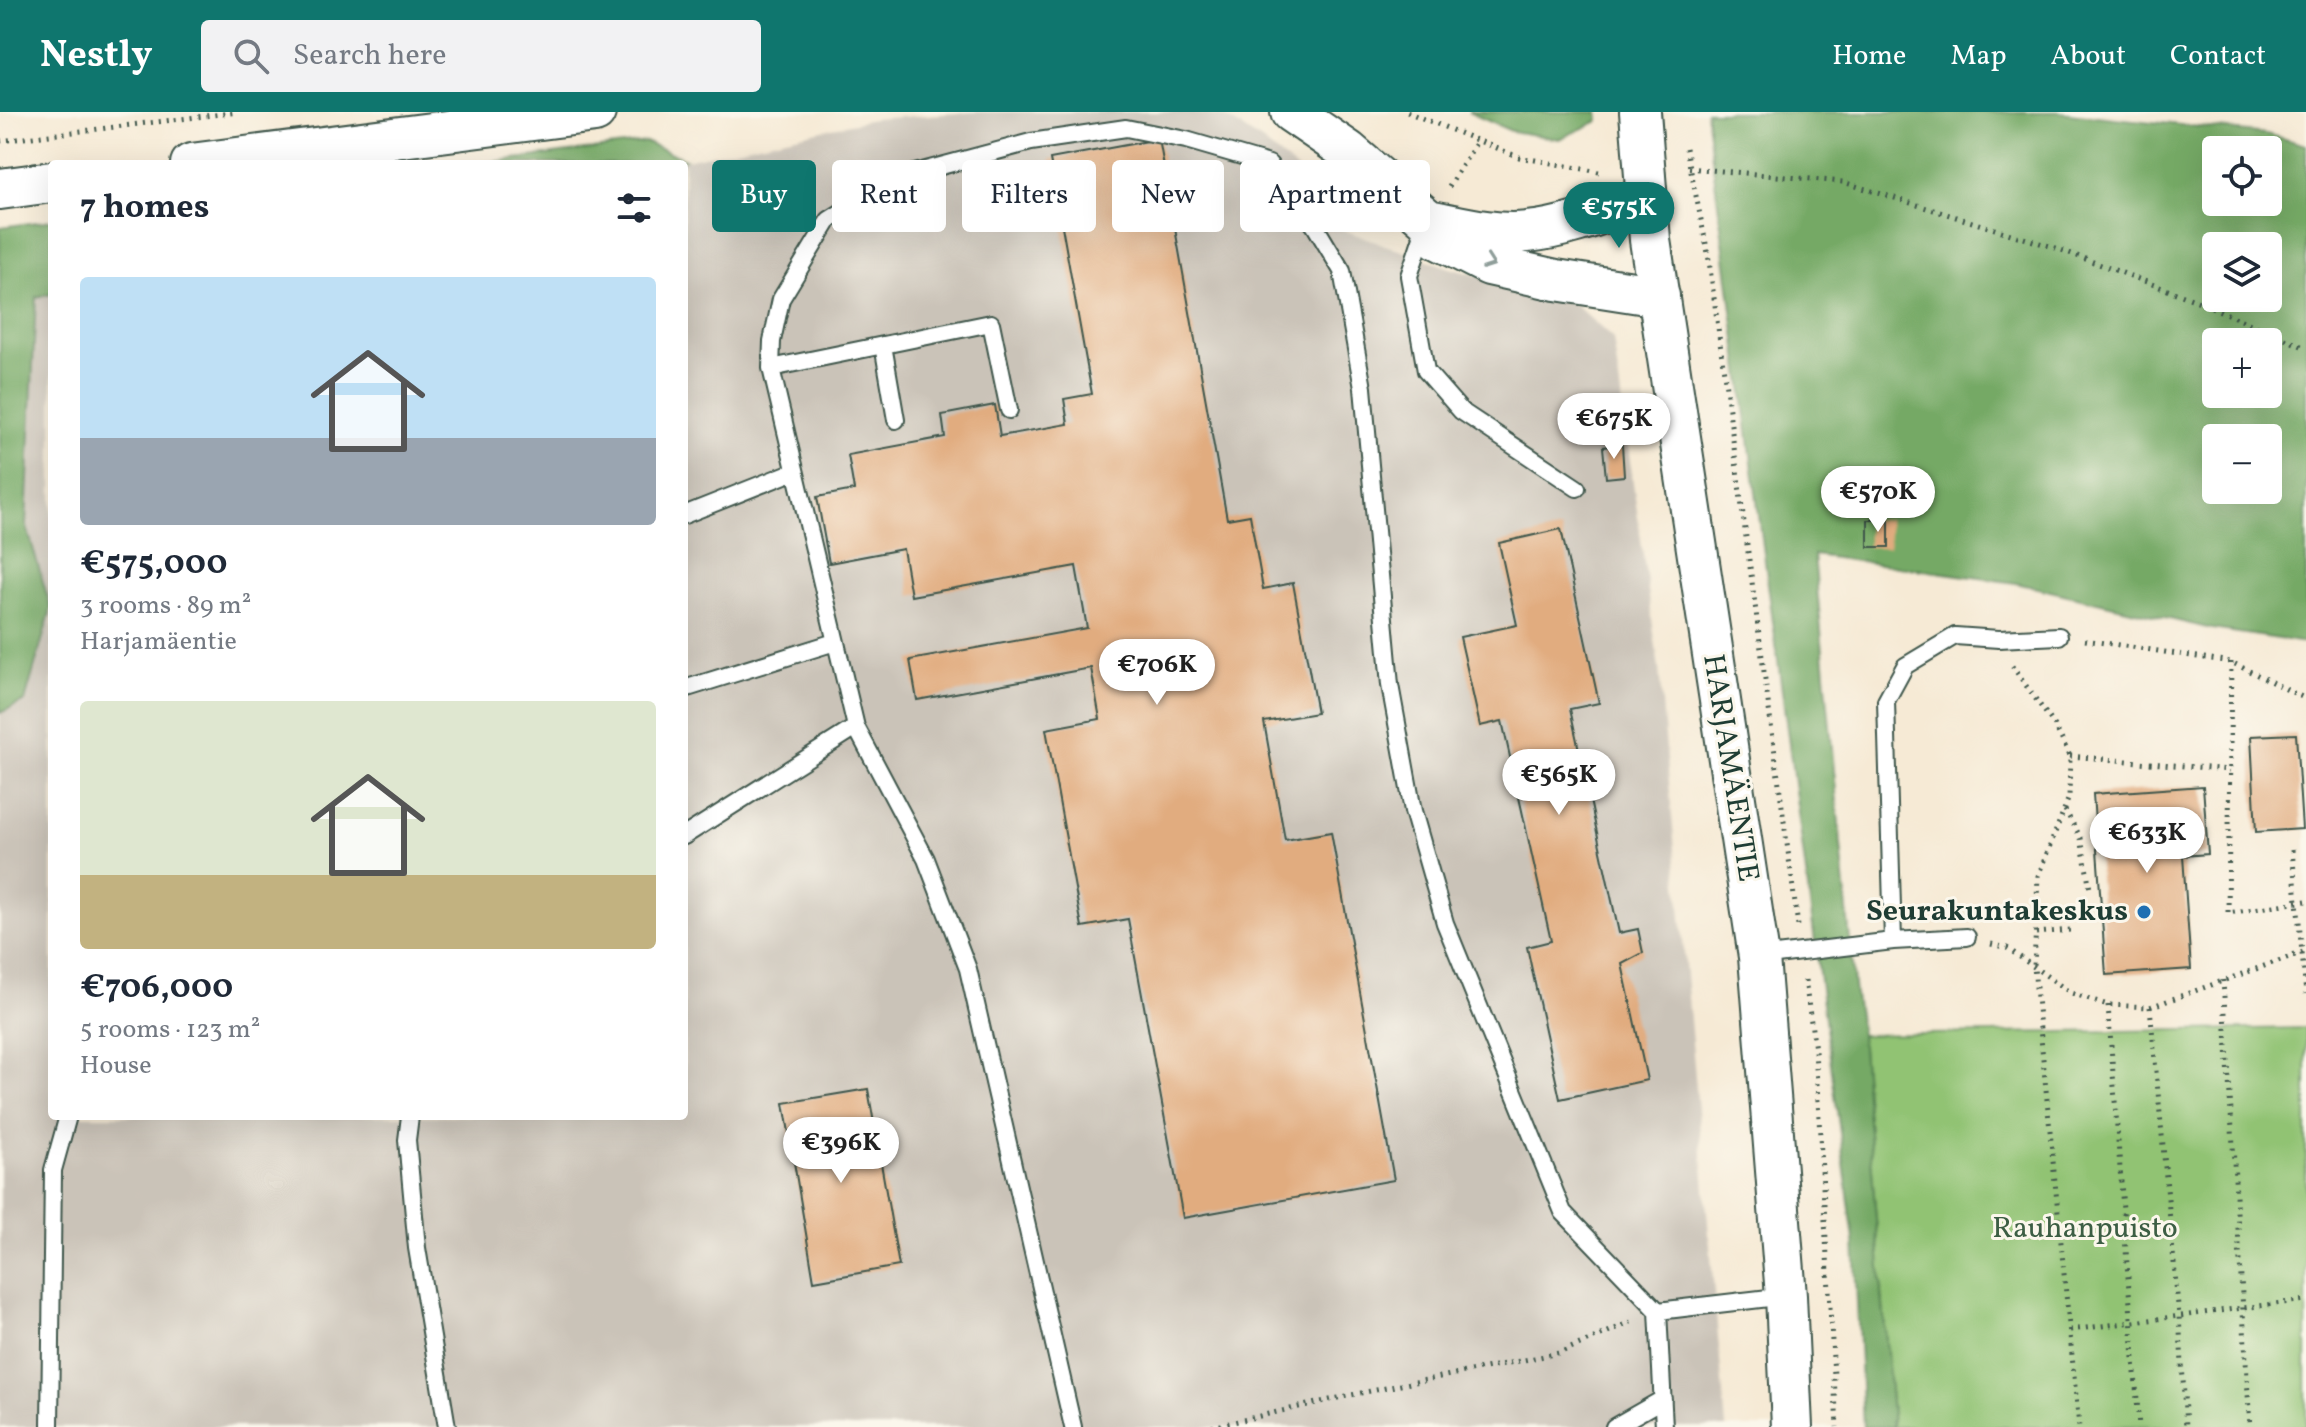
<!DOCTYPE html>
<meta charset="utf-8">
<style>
body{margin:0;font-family:Vollkorn,serif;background:#f2f2f3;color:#1f2937;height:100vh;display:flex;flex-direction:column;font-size:30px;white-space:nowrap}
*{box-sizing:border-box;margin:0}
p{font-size:26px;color:#747a83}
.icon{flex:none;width:44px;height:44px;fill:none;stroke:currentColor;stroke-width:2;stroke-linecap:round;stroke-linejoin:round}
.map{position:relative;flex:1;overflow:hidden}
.details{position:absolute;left:48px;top:48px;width:640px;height:960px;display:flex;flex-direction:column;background:#fff;border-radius:8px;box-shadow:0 8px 32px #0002}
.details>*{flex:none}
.top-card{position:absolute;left:712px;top:48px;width:760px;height:72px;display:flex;gap:16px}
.controls{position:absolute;left:2202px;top:24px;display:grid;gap:16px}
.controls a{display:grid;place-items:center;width:80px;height:80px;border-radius:8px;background:#fff;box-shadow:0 8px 32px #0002;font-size:40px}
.price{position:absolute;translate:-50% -68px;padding:0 18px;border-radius:28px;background:#fff;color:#222;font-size:26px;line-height:52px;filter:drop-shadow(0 2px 4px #0008)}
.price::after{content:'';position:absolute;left:50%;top:48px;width:24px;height:18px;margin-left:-12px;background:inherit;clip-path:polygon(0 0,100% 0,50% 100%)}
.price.on{background:#0f766e;color:#fff}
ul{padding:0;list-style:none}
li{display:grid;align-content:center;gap:16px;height:424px;padding:0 32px}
li span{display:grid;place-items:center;height:248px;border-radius:8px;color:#555}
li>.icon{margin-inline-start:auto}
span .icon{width:144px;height:144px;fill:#fffc;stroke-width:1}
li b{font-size:34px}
h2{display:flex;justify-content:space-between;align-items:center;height:96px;padding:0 32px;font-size:34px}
.tag{padding:0 28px;border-radius:8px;background:#fff;box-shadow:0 8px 32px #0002;font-size:28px;line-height:72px}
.tag.on{background:#0f766e;color:#fff}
header{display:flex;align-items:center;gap:48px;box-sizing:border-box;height:112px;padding:0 40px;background:#0f766e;color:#fff}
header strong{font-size:38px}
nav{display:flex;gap:44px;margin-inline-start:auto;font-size:28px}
.search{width:560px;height:72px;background:#f2f2f3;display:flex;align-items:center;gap:20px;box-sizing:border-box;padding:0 28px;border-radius:8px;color:#747a83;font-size:30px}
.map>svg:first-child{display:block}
</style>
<header>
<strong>Nestly</strong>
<div class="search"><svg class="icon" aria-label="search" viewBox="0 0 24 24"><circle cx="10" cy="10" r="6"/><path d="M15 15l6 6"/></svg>Search here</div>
<nav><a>Home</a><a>Map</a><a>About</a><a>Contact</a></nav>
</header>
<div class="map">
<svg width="2306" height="1315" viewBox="0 0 2306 1315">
<rect width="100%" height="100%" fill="#fbf7ec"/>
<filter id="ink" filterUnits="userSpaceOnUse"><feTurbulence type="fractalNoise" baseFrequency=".0125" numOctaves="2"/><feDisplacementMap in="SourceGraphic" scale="16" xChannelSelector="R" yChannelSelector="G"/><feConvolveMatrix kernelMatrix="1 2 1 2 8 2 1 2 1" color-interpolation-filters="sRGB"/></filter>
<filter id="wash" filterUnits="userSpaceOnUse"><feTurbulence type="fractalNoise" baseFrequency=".006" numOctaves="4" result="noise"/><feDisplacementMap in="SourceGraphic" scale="32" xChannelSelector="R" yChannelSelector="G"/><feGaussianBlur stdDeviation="1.8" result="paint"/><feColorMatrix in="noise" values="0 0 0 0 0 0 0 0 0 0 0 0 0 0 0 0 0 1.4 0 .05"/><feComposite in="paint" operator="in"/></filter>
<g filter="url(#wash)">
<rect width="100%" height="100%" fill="#f6ead5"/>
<path fill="#cac3b8" d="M973 0H1185L1225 5 1263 30 1299 59 1343 118 1450 156 1573 191 1613 227 1659 557 1726 1315H0V601L25 589 51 497 26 412 36 185 52 182V1004H684V52H668L873 7Z"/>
<path fill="#91c373" stroke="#588054" stroke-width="2" d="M2306 916V1315H1893L1861 923Z"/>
<path fill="#74a965" stroke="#4a734c" stroke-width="2" fill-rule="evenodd" d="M1468 0H1598L1599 9 1559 27 1511 19Z
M1706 0H2058L2266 22 2306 33V531L2212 517 2016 471 1814 443 1855 883 1861 923 1893 1315H1863L1854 1128ZM2216 38H2268V90H2216ZM2216 134H2268V186H2216ZM2216 230H2268V282H2216ZM2216 326H2268V378H2216Z
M646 30 685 47 668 52H476Z
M52 108V182L36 185 26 412 51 497 25 589 0 601V115Z"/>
<g id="blocks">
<path fill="#e1ac7f" d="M1159 27 1227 407 1250 403 1263 477 1293 471 1317 601 1264 610 1285 728 1331 720 1394 1068 1183 1106 1128 807 1082 815 1046 617 1100 607 1091 556 917 588 910 548 1087 516 1076 454 911 484 903 437 829 451 817 385 854 378 848 343 945 325 942 303 995 293 1000 324 1068 312 1064 287 1092 282 1050 47Z
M1622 333 1624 364 1606 366 1603 335Z
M1868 408H1889V435H1868Z
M1561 417 1599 591 1570 597 1619 821 1638 817 1643 841 1622 852 1647 968 1560 987 1527 835 1551 829 1502 609 1480 614 1460 525 1517 513 1499 431Z
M2296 622 2302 717 2256 720 2251 624Z
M2203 674 2208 742 2183 744 2191 857 2106 863 2093 682Z
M868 977 899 1154 814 1169 784 991Z"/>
</g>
</g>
<g filter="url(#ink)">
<use href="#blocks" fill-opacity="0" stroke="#3f574c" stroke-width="2"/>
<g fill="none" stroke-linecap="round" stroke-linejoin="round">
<g stroke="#3f574c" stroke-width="20">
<path id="service" d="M1426 113 1409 164 1426 259 1461 299 1577 376
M883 233 896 308
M771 256 991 211 1009 298
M684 403 795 359
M684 577 835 530
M684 724 856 615
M1893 829 1967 825
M1760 845 1893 829 1886 589 1905 554 1955 524 1999 527 2059 524
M410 1004 407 1028 417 1136 447 1315
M50 1315 53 1058 68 1004
M1073 1315 968 857 926 747 856 615 771 256 772 229 781 187 829 108 896 66 1031 30 1126 16 1186 28 1269 52 1315 114 1342 159 1363 276 1390 573 1413 699 1445 811 1563 1100 1658 1199
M1614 1315 1663 1287
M1664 1315 1658 1199 1786 1184"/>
</g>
<g stroke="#3f574c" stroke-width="44">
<path id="tertiary" d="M1291 0 1348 39 1428 108 1438 127 1489 153 1556 168 1659 184
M1640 0 1650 128 1759 845 1786 1184 1792 1315
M191 52 595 0
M0 77 52 70
M1428 108C1459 114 1495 124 1527 120 1569 116 1608 99 1647 85"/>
</g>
<path stroke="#3f574c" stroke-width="5" stroke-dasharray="2 6" stroke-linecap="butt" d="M1407 0 1519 45 1599 60
M0 29 238 0
M1686 36 1708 141 1798 814
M1689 56 1843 70 2056 136 2197 189 2306 236
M1449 75 1478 28
M2085 528 2231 550 2306 587
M2231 550 2228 801 2306 789
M2012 554 2055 614 2070 644 2069 685 2038 764 2034 855 2079 1315
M2070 644 2230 658
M2065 698 2081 726 2090 777
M2292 738 2306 882
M2036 821 2071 818
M1991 832 2007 836 2071 881 2108 893 2150 895 2306 839
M1805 868 1815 938 1837 1315
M2223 868 2250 1315
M2108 893 2139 1315
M2150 895 2179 1204 2186 1315
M2070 1218 2306 1188
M1212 1315 1351 1283 1559 1241 1631 1210"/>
<use href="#service" stroke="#fff" stroke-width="16"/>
<use href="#tertiary" stroke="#fff" stroke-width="40"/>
</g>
<defs><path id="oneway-chevron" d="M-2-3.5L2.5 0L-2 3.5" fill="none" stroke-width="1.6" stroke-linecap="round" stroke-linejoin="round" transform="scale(2)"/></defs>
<use stroke="#8f9e9a" href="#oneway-chevron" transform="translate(1489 151) rotate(20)"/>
</g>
<circle fill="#1f6fb2" stroke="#fbf7ec" stroke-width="3" cx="2144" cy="800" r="8"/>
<g text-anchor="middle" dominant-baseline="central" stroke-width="6" stroke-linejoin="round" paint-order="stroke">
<g font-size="30" fill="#1f3d34" stroke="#fbf7ec">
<text transform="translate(1730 656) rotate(81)">HARJAMÄENTIE</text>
</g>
<g font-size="30" font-weight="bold" fill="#1f3d34" stroke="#fbf7ec" text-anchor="end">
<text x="2128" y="800">Seurakuntakeskus</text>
</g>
<g font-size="30" fill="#3c5e44" stroke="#fbf7ec">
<text x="2085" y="1117">Rauhanpuisto</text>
</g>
</g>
</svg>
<div class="controls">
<a><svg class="icon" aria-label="locate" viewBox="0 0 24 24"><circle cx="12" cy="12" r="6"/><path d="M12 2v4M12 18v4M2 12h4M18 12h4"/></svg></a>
<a><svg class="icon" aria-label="layers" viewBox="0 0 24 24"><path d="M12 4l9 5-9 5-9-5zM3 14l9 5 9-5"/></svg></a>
<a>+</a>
<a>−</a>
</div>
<b class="price on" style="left:1619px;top:138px">€575K</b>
<b class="price" style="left:1614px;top:349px">€675K</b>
<b class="price" style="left:1878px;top:422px">€570K</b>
<b class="price" style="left:1157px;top:595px">€706K</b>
<b class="price" style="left:1559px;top:705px">€565K</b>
<b class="price" style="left:2147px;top:763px">€633K</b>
<b class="price" style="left:841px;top:1073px">€396K</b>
<div class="top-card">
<a class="tag on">Buy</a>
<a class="tag">Rent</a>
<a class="tag">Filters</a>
<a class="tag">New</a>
<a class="tag">Apartment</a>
</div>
<section class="details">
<h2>7 homes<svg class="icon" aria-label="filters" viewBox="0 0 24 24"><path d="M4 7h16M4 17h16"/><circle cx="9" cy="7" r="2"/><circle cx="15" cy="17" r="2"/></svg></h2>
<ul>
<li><span style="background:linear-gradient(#bfe0f5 65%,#9aa5b1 0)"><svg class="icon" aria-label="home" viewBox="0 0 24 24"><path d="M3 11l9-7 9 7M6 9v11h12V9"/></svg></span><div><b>€575,000</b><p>3 rooms · 89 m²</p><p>Harjamäentie</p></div></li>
<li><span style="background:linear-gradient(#dfe7d0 70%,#c2b280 0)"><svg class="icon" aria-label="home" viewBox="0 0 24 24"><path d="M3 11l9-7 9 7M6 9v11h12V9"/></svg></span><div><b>€706,000</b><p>5 rooms · 123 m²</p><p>House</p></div></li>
</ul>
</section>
</div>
